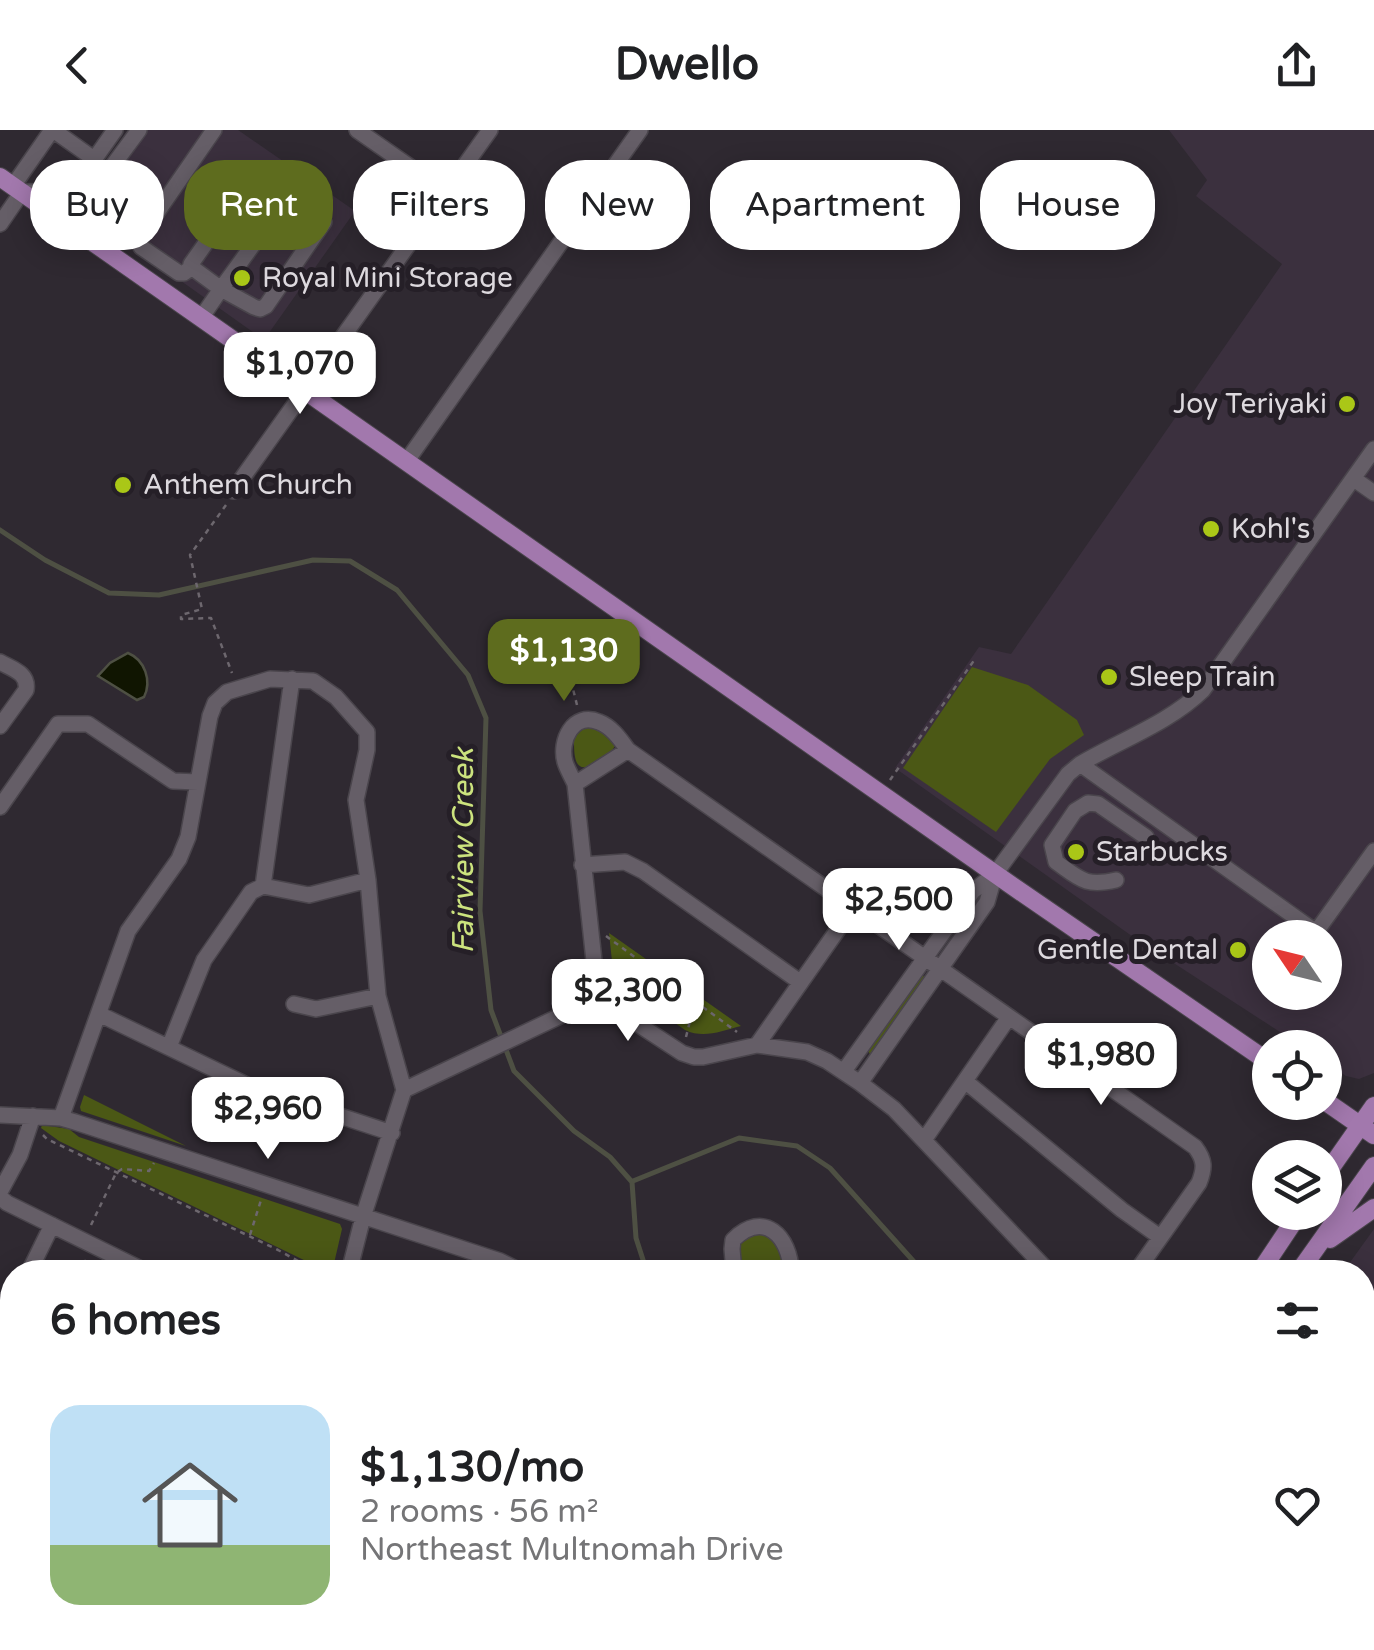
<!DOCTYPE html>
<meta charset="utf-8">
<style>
body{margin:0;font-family:"Varela Round",sans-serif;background:#f2f2f2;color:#202124;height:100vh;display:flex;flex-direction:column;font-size:38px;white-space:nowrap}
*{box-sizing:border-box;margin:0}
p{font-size:32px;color:#757577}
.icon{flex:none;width:55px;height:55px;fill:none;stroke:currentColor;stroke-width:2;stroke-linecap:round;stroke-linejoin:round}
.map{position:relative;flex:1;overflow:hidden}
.sheet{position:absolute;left:0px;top:1130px;width:1375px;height:390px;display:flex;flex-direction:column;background:#fff;border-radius:40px 40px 0 0;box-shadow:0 5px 25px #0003}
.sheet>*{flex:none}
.top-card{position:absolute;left:30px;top:30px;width:1315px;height:90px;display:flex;gap:20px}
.needle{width:65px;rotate:305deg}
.buttons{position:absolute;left:1252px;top:790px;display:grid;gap:20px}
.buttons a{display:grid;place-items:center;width:90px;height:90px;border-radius:50%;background:#fff;box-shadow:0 5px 25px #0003;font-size:50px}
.price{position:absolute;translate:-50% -85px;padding:0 22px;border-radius:20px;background:#fff;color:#222;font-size:32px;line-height:65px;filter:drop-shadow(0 2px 5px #0008)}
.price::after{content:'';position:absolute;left:50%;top:60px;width:30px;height:22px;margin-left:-15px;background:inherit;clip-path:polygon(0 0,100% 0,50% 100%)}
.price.selected{background:#5e6c1e;color:#fff}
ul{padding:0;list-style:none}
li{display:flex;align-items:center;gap:30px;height:250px;padding:0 50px}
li+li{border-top:2px solid #e0e0e0}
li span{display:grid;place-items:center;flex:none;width:280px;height:200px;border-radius:30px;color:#555}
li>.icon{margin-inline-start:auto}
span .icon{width:120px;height:120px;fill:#fffc;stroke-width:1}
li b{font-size:42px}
h2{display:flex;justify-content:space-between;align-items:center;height:120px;padding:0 50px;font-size:42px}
.tag{padding:0 35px;border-radius:40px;background:#fff;box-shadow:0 5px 25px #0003;font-size:35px;line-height:90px}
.tag.selected{background:#5e6c1e;color:#fff}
header{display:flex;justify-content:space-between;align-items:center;height:130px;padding:0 50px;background:#fff;font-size:45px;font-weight:700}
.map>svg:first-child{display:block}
</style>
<header><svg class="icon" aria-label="back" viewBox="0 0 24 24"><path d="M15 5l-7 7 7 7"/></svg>Dwello<svg class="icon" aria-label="share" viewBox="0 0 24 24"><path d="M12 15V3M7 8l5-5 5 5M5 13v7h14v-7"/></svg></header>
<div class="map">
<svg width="1374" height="1520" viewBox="0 0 1374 1520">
<rect width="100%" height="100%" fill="#2f2931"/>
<path fill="#3b303e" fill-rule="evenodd" d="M131 0H238L355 81 264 210 91 87 86 79 84 70 87 62Z
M1169 0H1374V943L1359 949 1346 946 1325 932V918L1303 917 1129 804 895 638 979 517 1011 524 1282 134 1196 66 1207 50ZM1270 808H1325V862H1270Z
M1374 1099V1341L1363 1333 1362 1142H1343Z"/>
<path fill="#4b5815" d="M972 537 1028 555 1077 590 1084 605 1050 629 996 702 903 638Z
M593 595 610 606 615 616C610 624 605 627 597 632 573 648 574 624 574 607L587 596Z
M609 803 741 896C721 901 704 909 685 900L614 850Z
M922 845 927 849 871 926 867 919Z
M84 965 186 1016 81 981 80 977Z
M42 995 69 999 79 1007 340 1094 342 1099 332 1142H325L310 1133 59 1011 41 998Z
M762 1099 784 1120 783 1134 768 1142H741L739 1112Z
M186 1508H858L876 1520H198Z"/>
<path fill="#101501" stroke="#4e5043" stroke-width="2.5" d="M128 523C145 530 152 551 144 567L137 570 98 546 110 533Z"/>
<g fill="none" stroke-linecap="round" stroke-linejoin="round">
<path stroke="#4e5043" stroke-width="5" d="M0 400 45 430 109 463 159 465 313 430 350 431 397 460 468 545 486 588 480 781 491 880 514 941 574 1001 610 1027 632 1052 636 1108 645 1136 641 1142
M633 1051 739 1008 797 1016 830 1038 916 1134 921 1142
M1113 1508 1116 1520
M324 1520 330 1508"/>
<g stroke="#4a454c" stroke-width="18">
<path id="minor" d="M53 0 94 29
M357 0 446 62
M92 32 108 42 139 0
M13 56 52 0
M62 91 84 44 115 0
M0 94 22 62C50 62 62 62 84 44
M192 137 184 143H179L141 117 138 110 214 0
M201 188 221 159 194 139 191 134 256 42 324 92 266 176 260 179 254 177 221 159 289 65
M406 332 640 0
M1354 349 1374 363
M233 361 490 0
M0 532C12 539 29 543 26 560L0 596
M1080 634 1316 802 1374 721
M575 654 628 620
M0 677 58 594H88L173 651 198 652
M582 735 625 732 643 741 800 852
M1116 750C1085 757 1080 749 1056 732L1052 715 1075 681 1088 673 1098 674 1146 707
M263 756 292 549
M598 868 575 654C572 647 567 639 565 632 559 611 573 581 599 592 612 597 620 609 628 620L1195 1017C1205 1030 1205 1038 1199 1053L1136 1142
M598 868 682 923 694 927H703L757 915 807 922 827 931 860 953 894 979 1049 1142
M294 874 316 879 378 866
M99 884 249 956 392 1003
M757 915 853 778
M169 917 204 830 251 762 263 756 309 765 368 750
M844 941 973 761 995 744 1068 644 1080 634C1121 610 1169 593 1203 560L1374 319
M965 951 1122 1080 1160 1107
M860 953 987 772 995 744
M0 985 61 988 75 992 500 1131 522 1142
M61 988 128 801 179 729 188 707 210 586 215 573 227 562 270 549 313 551 336 567 367 602V620L356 670 368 750 378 866 404 960
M924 1010 1009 887
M0 1062 20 1025 33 986
M0 1067 7 1073 147 1142
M29 1142 52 1095
M349 1142 363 1087 404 960 598 868
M734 1142 732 1119 733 1110C764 1079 790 1107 791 1141
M0 1171 12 1177
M1362 1245 1374 1229
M0 1271 12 1276
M1362 1300 1374 1306
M1362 1370 1374 1378
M0 1383 12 1390
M0 1444 4 1446 12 1442
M961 1508 975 1520
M1198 1508 1205 1520
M66 1520 94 1508
M1224 1520 1233 1508
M1367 1520 1374 1510"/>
</g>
<g stroke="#4a454c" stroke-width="20">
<path id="major" d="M0 47 1011 755 1270 933
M1325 971 1374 1005
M1325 1046 1374 976
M1330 1109 1374 1078
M1260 1142 1300 1082
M1299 1142 1374 1036
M1021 1520 1029 1508"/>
</g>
<path stroke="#6d676e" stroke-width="2.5" stroke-dasharray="5 5" stroke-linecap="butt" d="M226 375 190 425 202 479 181 485V489L211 488 232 543
M577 575 571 551 610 496
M890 650 975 529
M606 806 737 902
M686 907 695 871
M43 1005 47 1009 278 1120 318 1142
M91 1095 116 1043 122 1039 149 1041 154 1033
M250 1105 261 1070
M80 1142 86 1130
M0 1317 11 1291
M225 1508 260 1511 272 1508
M360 1520 367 1508"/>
<use href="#minor" stroke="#655e67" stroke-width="15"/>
<use href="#major" stroke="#a278ad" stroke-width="18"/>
</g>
<g fill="#aac717" stroke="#251f27" stroke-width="4">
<circle cx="242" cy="148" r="10"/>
<circle cx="1347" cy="274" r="10"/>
<circle cx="123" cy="355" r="10"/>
<circle cx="1211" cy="399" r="10"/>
<circle cx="1109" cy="547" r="10"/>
<circle cx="1076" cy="722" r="10"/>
<circle cx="1238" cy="820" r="10"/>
</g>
<g text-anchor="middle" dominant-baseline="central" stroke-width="10" stroke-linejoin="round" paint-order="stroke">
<g font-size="28" fill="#ddd9de" stroke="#251f27" text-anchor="start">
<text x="262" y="148">Royal Mini Storage</text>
<text x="1327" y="274" text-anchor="end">Joy Teriyaki</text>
<text x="143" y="355">Anthem Church</text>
<text x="1231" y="399">Kohl's</text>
<text x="1129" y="547">Sleep Train</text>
<text x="1096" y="722">Starbucks</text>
<text x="1218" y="820" text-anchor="end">Gentle Dental</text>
</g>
<g font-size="30" font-style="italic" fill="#cce37e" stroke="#251f27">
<text transform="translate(463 721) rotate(-90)">Fairview Creek</text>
</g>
</g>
</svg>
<div class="buttons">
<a><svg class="needle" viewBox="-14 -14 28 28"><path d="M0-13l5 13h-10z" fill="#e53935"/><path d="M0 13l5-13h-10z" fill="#757577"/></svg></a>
<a><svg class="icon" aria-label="locate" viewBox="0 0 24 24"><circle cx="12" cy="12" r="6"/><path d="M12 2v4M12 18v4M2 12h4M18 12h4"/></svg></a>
<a><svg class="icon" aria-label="layers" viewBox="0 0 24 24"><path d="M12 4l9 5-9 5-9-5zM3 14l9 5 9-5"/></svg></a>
</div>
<b class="price" style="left:300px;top:287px">$1,070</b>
<b class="price selected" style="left:564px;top:574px">$1,130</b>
<b class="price" style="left:899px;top:823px">$2,500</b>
<b class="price" style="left:628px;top:914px">$2,300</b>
<b class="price" style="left:1101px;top:978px">$1,980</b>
<b class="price" style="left:268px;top:1032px">$2,960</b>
<div class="top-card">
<a class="tag">Buy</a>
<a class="tag selected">Rent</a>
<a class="tag">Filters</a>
<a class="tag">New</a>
<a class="tag">Apartment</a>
<a class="tag">House</a>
</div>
<section class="sheet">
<h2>6 homes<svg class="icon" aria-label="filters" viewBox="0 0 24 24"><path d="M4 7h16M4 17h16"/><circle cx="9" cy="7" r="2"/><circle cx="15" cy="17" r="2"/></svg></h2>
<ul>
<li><span style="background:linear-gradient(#bfe0f5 70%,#8fb573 0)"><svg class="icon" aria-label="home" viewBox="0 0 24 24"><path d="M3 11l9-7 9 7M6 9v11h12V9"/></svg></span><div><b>$1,130/mo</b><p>2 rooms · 56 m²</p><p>Northeast Multnomah Drive</p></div><svg class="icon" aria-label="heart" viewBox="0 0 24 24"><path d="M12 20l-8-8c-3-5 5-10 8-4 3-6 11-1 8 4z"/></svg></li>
</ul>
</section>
</div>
